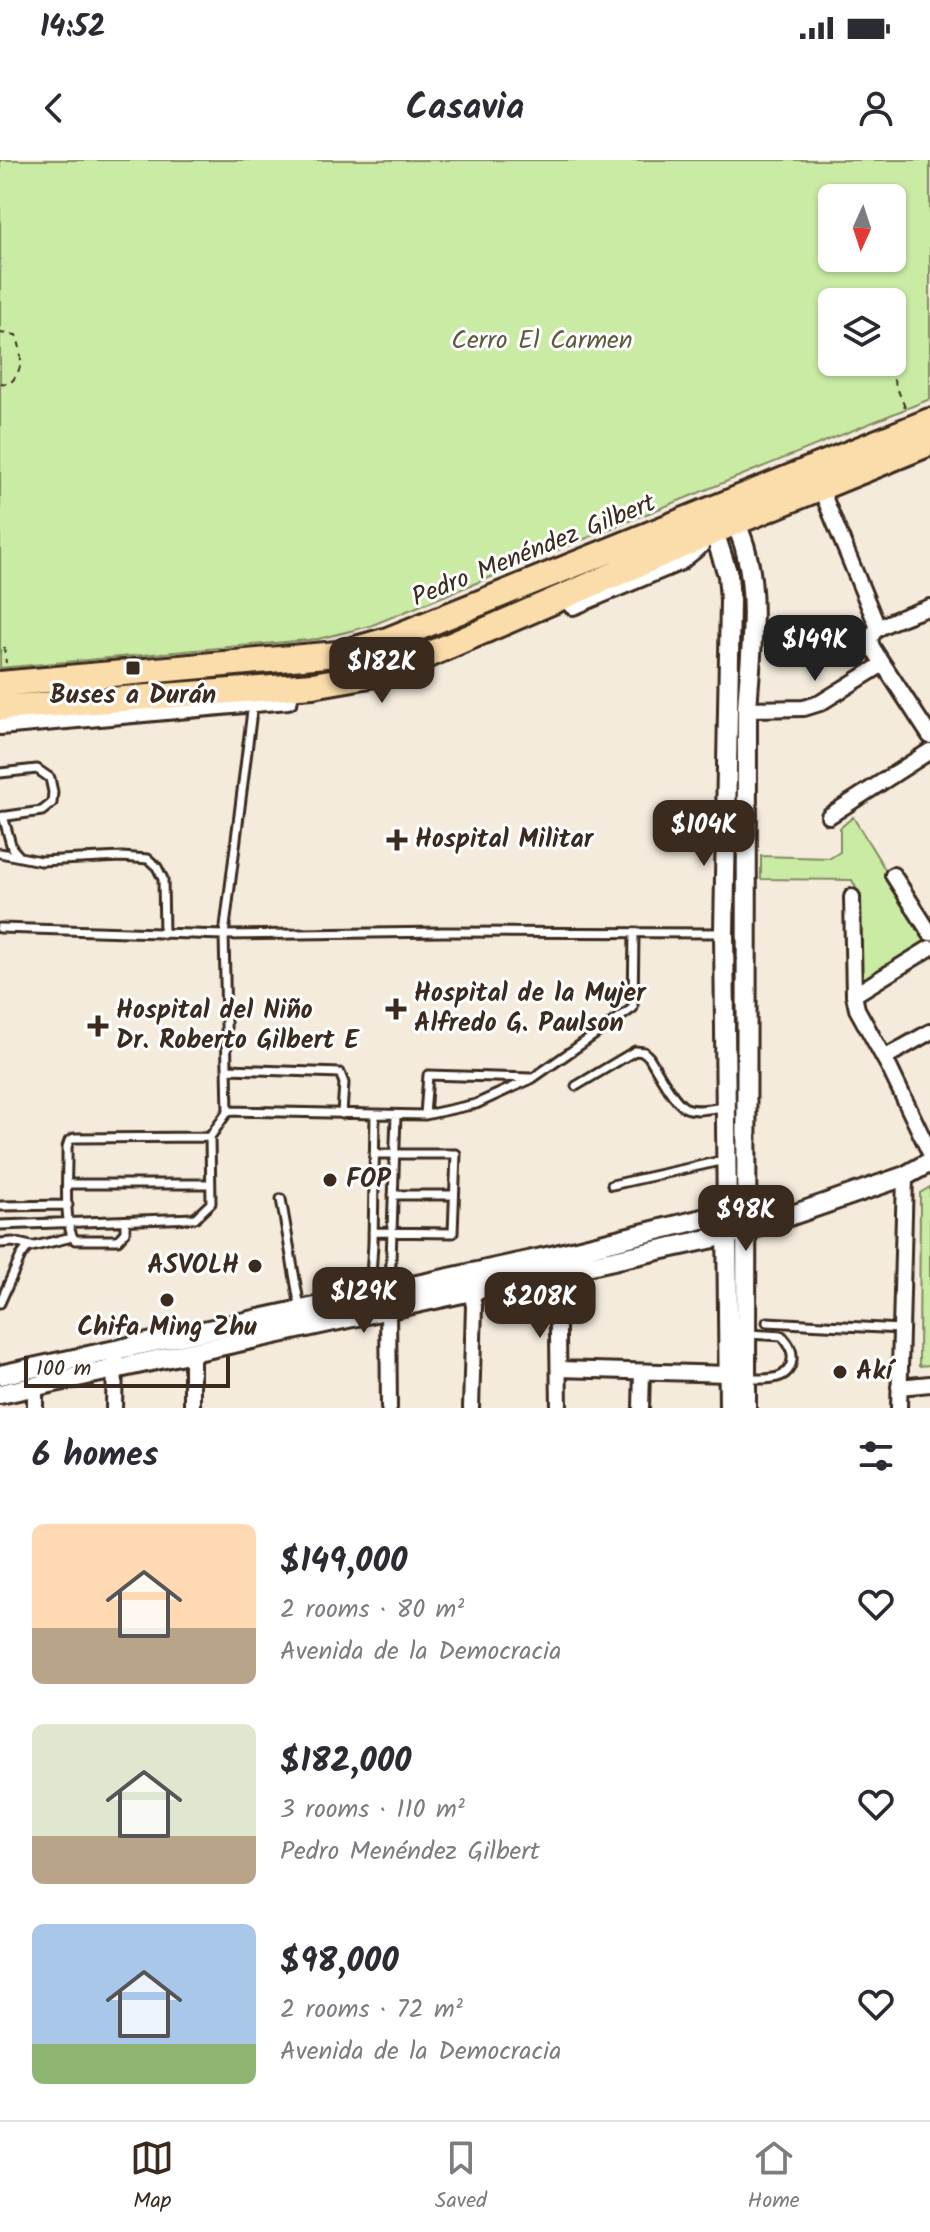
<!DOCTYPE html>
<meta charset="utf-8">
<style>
body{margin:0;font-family:Kalam,sans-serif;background:#f2f2f3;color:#2b2b33;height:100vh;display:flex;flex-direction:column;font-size:30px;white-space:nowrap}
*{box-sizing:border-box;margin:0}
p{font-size:26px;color:#7c7c81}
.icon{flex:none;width:44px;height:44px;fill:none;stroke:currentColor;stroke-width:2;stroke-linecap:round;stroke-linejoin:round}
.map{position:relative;height:1248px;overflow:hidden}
.panel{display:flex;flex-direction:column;background:#fff;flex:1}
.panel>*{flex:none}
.needle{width:52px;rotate:183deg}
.controls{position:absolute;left:818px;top:24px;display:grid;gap:16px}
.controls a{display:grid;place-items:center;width:88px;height:88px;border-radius:12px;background:#fff;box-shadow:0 2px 6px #0004;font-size:40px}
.scale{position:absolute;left:24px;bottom:20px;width:206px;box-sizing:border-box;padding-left:8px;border:4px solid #3b2a1e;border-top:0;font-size:22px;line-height:28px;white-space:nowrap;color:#3b2a1e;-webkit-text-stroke:6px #fff;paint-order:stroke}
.price{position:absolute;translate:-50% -68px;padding:0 18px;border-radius:16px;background:#3b2a1e;color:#fff;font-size:26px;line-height:52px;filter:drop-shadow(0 2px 4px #0008)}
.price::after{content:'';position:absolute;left:50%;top:48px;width:24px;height:18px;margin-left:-12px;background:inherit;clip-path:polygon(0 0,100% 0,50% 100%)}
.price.on{background:#222;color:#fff}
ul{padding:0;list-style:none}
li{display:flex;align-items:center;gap:24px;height:200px;padding:0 32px}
li span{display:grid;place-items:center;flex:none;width:224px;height:160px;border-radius:12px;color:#555}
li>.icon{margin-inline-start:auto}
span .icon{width:96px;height:96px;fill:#fffc;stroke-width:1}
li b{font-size:34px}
h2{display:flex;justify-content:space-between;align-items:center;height:96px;padding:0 32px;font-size:34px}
.status{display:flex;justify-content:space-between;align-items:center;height:56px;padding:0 40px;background:#fff;direction:ltr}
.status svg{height:22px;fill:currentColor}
header{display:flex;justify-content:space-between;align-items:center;height:104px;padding:0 32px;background:#fff;font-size:36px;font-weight:700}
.dock{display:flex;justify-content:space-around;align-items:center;height:112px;border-top:2px solid #e1e1e2;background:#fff;font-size:22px;color:#7c7c81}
.dock a{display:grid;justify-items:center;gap:4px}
.dock .on{color:#3b2a1e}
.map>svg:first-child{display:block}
</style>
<div class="status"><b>14:52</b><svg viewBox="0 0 49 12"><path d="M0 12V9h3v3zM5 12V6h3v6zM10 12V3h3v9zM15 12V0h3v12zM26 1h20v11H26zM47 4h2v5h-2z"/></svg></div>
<header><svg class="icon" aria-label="back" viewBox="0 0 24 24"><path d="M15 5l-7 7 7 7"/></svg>Casavia<svg class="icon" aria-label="person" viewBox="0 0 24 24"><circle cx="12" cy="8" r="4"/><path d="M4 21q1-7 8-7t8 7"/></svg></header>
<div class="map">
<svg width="930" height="1248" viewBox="0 0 930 1248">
<rect width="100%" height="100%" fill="#f4ebdd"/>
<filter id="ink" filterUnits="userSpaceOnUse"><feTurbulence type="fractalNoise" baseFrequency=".0125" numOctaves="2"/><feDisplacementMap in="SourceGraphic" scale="16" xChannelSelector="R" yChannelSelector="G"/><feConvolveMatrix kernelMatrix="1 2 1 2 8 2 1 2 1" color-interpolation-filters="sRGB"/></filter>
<g filter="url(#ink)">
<path fill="#c9eba4" stroke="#828a61" stroke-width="2" fill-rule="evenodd" d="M0 0H930V239L370 466 318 479 0 508ZM892 38V98H832V38ZM892 142V202H832V142Z
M853 657 929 781 857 826 859 734 852 720 761 719V696L830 698 840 692V668Z
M930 1027V1205L919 1206 920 1033Z"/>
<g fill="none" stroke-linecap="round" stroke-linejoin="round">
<g stroke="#3b2a1e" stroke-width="13">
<path id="service" d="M0 613 37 609 50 618 53 632 52 643 42 651 0 657
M3 656 12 688 20 697
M0 693 40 701 122 697 148 699 157 707 163 719 164 774
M0 768 224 775 443 772 722 773
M228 909 340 913 344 923 342 954
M576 926 635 891 644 892 649 897C657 910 672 939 684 947 695 953 713 948 724 947
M228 951 425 955 476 944 533 918 633 848 634 773
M425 955 428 915 531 918
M68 1024H210
M612 1025 725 1000
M393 1035H454
M281 1039 300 1148
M0 1046 68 1045
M125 1061V1072L118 1080H75C62 1065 68 1008 67 987L69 981 74 978 210 977
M0 1065 195 1058 211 1043 210 977 228 951 224 775 253 543
M373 1072 453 1073 456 994H374
M0 1083 13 1082 31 1086
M390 1129 396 955
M370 1133 373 1084 375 954
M0 1143 21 1096 27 1088 72 1077
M767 1162 901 1169
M748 1219C765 1219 789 1222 792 1200 793 1190 789 1184 782 1176L748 1174"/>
</g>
<g stroke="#3b2a1e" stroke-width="20">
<path id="minor" d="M820 327 878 468
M930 447C918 452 877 464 872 475 869 479 871 483 872 487L930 576
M747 549 804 548 820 543 883 504
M829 656 930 591
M893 715 930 773
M852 737 854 835 857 849 889 907 930 993
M854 835 930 788
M884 898 930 872
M557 1103 559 1248
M388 1148 389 1248
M559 1209 729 1214
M35 1226V1248
M899 1227 930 1224
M114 1248 115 1200
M192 1248V1192
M471 1248 474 1146 471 1131
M641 1248 642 1212
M899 1248 905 1016"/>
</g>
<g stroke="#3b2a1e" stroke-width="24">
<path id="tertiary" d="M730 350C736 364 743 378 746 392 759 440 750 499 747 549L746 1248
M711 362 728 415 730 440 724 773 729 1248
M573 445 679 401 700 384
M0 565 288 539
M0 1215 556 1095 739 1050
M0 1234 746 1071 905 1016 930 1002"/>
</g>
<g stroke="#3b2a1e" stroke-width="30">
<path id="primary" d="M0 524 314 496 338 494 388 480 930 261
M0 548 313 525 370 515 428 495 736 362 930 283"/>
</g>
<path stroke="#3b2a1e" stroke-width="2" stroke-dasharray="6 6" stroke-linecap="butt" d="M0 173 16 175C23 193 24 211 9 224L0 223
M889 208 906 250
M4 487 6 503"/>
<use href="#service" stroke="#fff" stroke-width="7"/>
<use href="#minor" stroke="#fff" stroke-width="14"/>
<use href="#tertiary" stroke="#fff" stroke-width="18"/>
<use href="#primary" stroke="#fbddab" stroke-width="24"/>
</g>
</g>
<g fill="#3b2a1e" stroke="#fff" stroke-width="3">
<rect x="125" y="500" width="16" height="16" rx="4"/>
<path d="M393 668h8v8h8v8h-8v8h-8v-8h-8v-8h8z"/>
<path d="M392 837h8v8h8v8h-8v8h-8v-8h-8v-8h8z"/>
<path d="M94 854h8v8h8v8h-8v8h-8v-8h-8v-8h8z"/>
<circle cx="330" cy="1020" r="8"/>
<circle cx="255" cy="1106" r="8"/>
<circle cx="167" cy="1140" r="8"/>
<circle cx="840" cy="1212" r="8"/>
</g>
<g text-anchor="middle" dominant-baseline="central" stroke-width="6" stroke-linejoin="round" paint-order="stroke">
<g font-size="26" fill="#5e5a40" stroke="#fff">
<text x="542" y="181">Cerro El Carmen</text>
</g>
<g font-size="26" fill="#3b2a1e" stroke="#fff">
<text transform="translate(534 391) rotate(-22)">Pedro Menéndez Gilbert</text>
</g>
<g font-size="26" font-weight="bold" fill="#3b2a1e" stroke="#fff" text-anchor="start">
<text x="133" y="536" text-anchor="middle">Buses a Durán</text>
<text x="415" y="680">Hospital Militar</text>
<text x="414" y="834">Hospital de la Mujer<tspan x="414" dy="30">Alfredo G. Paulson</tspan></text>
<text x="116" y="851">Hospital del Niño<tspan x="116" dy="30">Dr. Roberto Gilbert E</tspan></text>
<text x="346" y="1020">FOP</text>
<text x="239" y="1106" text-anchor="end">ASVOLH</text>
<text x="167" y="1168" text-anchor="middle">Chifa Ming Zhu</text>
<text x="856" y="1212">Akí</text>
</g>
</g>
</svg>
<div class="controls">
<a><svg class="needle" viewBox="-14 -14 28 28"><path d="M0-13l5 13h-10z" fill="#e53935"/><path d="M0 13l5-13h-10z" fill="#7c7c81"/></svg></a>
<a><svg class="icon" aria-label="layers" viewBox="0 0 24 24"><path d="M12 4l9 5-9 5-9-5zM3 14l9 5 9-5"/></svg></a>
</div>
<div class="scale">100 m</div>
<b class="price on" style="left:815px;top:523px">$149K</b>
<b class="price" style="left:382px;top:545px">$182K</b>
<b class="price" style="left:704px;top:708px">$104K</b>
<b class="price" style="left:746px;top:1093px">$98K</b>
<b class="price" style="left:364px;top:1175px">$129K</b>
<b class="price" style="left:540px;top:1180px">$208K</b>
</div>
<section class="panel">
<h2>6 homes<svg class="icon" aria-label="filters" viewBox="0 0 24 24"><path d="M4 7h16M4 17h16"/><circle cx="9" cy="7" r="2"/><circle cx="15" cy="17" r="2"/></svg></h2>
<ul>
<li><span style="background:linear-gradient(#ffd9b3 65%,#b9a48a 0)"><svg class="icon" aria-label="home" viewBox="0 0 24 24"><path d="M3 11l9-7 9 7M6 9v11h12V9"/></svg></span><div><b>$149,000</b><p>2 rooms · 80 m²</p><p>Avenida de la Democracia</p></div><svg class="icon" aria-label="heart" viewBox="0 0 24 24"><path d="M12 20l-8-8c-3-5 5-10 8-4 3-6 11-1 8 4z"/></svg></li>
<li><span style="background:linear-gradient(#dfe7d0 70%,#b9a48a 0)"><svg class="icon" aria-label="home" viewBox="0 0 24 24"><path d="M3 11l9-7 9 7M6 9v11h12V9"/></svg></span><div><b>$182,000</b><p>3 rooms · 110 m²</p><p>Pedro Menéndez Gilbert</p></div><svg class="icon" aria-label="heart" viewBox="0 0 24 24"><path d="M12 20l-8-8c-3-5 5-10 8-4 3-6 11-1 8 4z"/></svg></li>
<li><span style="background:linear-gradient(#a9c7e8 75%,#8fb573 0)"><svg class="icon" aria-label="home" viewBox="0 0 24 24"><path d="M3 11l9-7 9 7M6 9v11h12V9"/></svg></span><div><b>$98,000</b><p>2 rooms · 72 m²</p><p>Avenida de la Democracia</p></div><svg class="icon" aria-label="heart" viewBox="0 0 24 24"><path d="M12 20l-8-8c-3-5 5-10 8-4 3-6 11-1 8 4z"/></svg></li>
</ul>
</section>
<nav class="dock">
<a class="on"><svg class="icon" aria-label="map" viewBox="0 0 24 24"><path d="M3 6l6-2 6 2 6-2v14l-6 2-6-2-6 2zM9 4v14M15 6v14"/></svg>Map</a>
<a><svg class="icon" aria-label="saved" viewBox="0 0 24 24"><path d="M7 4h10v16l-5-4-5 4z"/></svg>Saved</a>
<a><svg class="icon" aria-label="home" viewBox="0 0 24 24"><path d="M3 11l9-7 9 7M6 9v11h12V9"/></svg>Home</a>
</nav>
